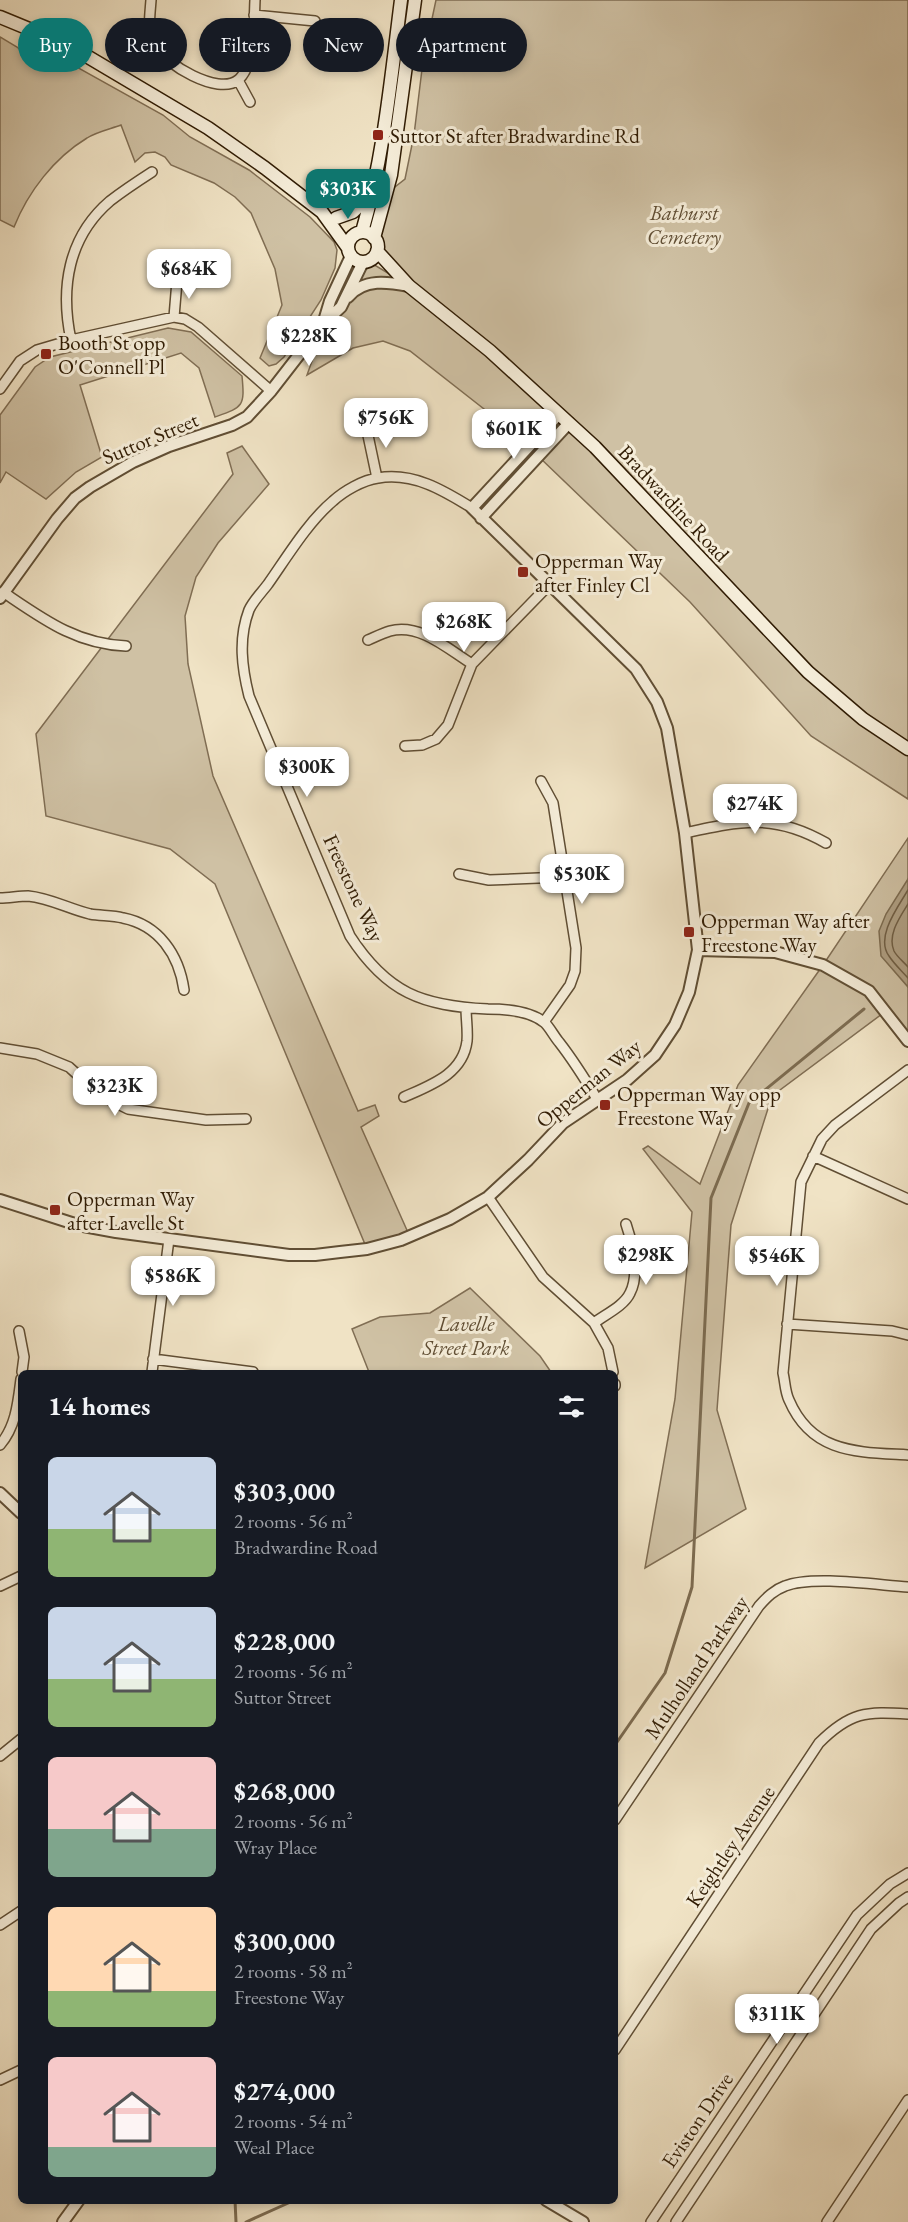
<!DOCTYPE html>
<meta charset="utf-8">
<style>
body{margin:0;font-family:"EB Garamond",serif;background:#20242c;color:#f1f3f6;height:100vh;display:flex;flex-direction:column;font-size:22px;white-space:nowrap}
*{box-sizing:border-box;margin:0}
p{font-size:20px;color:#9ea1a6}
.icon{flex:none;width:33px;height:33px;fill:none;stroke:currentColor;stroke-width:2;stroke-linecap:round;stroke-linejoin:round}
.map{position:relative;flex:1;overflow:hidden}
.details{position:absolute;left:18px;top:1370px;width:600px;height:834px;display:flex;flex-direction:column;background:#171b24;border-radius:9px;box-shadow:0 3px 9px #0003}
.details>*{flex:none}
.guide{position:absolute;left:18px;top:18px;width:600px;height:54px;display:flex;gap:12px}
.price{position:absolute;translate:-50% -51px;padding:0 14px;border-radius:12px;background:#fff;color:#222;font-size:20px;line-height:39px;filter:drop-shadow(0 2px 3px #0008)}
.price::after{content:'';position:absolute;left:50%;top:36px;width:18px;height:14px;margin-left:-9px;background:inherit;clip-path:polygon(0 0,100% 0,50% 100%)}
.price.active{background:#0f766e;color:#fff}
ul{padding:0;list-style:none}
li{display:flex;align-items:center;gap:18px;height:150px;padding:0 30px}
li span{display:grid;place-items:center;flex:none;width:168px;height:120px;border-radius:9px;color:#555}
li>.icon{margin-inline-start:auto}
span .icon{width:72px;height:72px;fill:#fffc;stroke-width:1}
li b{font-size:26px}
h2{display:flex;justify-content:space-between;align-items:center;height:72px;padding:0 30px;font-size:26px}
.pill{padding:0 21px;border-radius:27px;background:#171b24;box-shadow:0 3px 9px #0003;font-size:21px;line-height:54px}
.pill.active{background:#0f766e;color:#fff}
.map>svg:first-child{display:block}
</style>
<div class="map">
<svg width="908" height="2222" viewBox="0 0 908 2222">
<rect width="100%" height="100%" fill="#f0e3c5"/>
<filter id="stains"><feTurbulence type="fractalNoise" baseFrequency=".00333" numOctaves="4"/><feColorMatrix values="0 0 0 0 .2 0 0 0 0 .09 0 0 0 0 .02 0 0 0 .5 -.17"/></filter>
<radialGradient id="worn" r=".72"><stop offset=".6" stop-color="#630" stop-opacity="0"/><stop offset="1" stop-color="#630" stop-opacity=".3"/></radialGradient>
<path fill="#cfc1a4" stroke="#806e54" stroke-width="1.5" d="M436 0H908V799L811 736 690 602 538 456 569 423 559 414 530 445 410 351 383 341 353 348 307 375 317 347 329 332 341 307 368 261 406 284 377 246 376 242 386 194 405 179 414 135 423 61Z
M0 37 17 47 36 64 41 47 163 115 190 137 249 170 310 217 334 242 337 250 335 268 321 300 284 357 276 364 269 366 260 358 282 305 275 269 251 213 235 197 214 183 171 165 165 157 155 152 145 153 135 162 121 125C110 129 96 132 87 138 54 158 28 192 14 227L0 220Z
M168 328 191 332 242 376C245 407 243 407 215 417L199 368 181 353 80 385 102 457 76 472 46 499 6 472 0 483V415L35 367 50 357Z
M242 446 269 484 218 543 196 577 185 616 188 664 213 776 358 1111 375 1105 379 1116 361 1127 410 1237 367 1249 215 884 170 849 46 816 36 734 233 474 227 453Z
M908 838V1041L886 1011 772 1096 731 1225 717 1410 746 1509 645 1568 675 1399 692 1212 643 1149 648 1146 700 1184 738 1085 823 965Z
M470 1288 540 1356 551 1372H369L352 1329 380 1317 430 1313Z"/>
<path fill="#af9f83" stroke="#7c6b50" stroke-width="1.5" d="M908 879V987L881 956 879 931 886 914Z"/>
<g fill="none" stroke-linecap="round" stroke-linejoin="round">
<path stroke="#705e44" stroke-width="1.5" d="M908 890C898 907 875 937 889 956 894 964 902 971 908 978
M908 904C900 917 887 935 894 951 897 957 904 962 908 967"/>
<path stroke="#7c6b50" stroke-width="3" d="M615 1745 665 1673 692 1587 711 1198 749 1103 864 1009
M235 2200 236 2222
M246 2222 295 2200"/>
<g stroke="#604e34" stroke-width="12">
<path id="minor" d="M151 0C150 15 147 31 154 45 165 64 218 96 238 80 255 67 254 20 255 0
M254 15 315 21
M238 80 250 102
M174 317 177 281
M71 340C60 288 68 237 110 201 123 191 138 181 152 172
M0 389 20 361 37 350 71 340 174 317 185 319 198 327 271 391
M366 426 377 478
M472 508C443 490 413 472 378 478 363 480 344 491 333 501 308 522 287 557 268 584 262 592 253 601 249 610 238 639 242 668 249 696L350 936C387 993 422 1006 488 1009 506 1009 531 1011 545 1023 550 1028 554 1036 559 1042 573 1060 585 1079 597 1099
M3 592C43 619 76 644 126 646
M368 640C375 637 383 633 390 631 420 623 448 649 472 664
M405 746 422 745 436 739 448 725 472 664 549 585
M541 781 553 803 576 948 575 971 570 985 544 1022
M685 833C740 821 774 813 826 843
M459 874 489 880 563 877
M0 898C9 898 19 896 28 896 50 898 69 909 90 914 101 916 112 915 123 918 159 925 179 955 184 990
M0 1048 37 1054 69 1067 100 1095 128 1109 206 1120 246 1119
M908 1070 835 1125 822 1139 801 1182 783 1373C785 1381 785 1392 789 1400 812 1454 858 1452 908 1455
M404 1097C431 1085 463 1074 467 1041 468 1030 466 1019 466 1008
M813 1156 908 1199
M488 1197 543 1277 594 1323 608 1348 613 1372
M594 1323C606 1314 624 1306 630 1293 640 1274 632 1242 626 1224
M787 1324 892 1331 908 1335
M19 1331 24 1357 22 1372
M153 1359 253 1372
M152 1372 169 1239
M615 1384V1386
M0 1445C16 1426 18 1403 21 1379
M0 1586 21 1576
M0 1756 21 1739
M615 1820 759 1606C767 1597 774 1590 785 1586 812 1575 877 1585 908 1587
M0 1925 21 1911
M615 2050 819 1743C850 1712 866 1711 908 1714
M0 2080 21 2070
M651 2222 857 1915 890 1884 908 1873
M676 2222 871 1929 899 1903 908 1897
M827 2222 908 2100"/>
</g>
<g stroke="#604e34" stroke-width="14">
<path id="tertiary" d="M348 297C364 278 388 282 409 286
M324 321 330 301 351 256
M481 518 569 423
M0 598 57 519 75 498 90 487 133 462 169 446 232 425 247 417 271 391 323 324 341 307 363 262
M698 950 775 952 823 965 869 991 908 1041
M0 1200 78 1225 116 1232 289 1255H315L340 1252 367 1249 401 1240 450 1219 488 1197 528 1160 563 1123 627 1080 655 1055 675 1025 689 992 698 950 685 833 667 728 657 702 636 669 472 508 559 414
M0 1493 21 1513
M546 2200 583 2222
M63 2222 79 2200"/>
</g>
<g stroke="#301c04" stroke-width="15">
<path id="secondary" d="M0 17 68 45 208 128 265 168 322 212 348 248
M336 218 353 212 371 194
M362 232C384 156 391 78 401 0
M348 247a15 15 0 1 1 30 0a15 15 0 1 1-30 0Z
M374 238 391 175 415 0
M377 251 409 286 490 351 595 447 808 672 863 719 908 749"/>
</g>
<use href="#minor" stroke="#f5edd9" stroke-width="9"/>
<use href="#tertiary" stroke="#f5edd9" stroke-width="10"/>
<use href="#secondary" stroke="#f5edd9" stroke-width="12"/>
</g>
<g fill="#8f2418" stroke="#f5edd9" stroke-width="2">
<rect x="372" y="129" width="12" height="12" rx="3"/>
<rect x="40" y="348" width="12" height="12" rx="3"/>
<rect x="517" y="566" width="12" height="12" rx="3"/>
<rect x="683" y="926" width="12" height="12" rx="3"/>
<rect x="599" y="1099" width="12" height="12" rx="3"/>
<rect x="49" y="1204" width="12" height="12" rx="3"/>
</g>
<g text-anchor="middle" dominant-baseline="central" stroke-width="6" stroke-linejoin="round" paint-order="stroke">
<g font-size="21" fill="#301c04" stroke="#f5edd9" text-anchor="start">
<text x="390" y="135">Suttor St after Bradwardine Rd</text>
<text x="58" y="342">Booth St opp<tspan x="58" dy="24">O'Connell Pl</tspan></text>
<text x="535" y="560">Opperman Way<tspan x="535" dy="24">after Finley Cl</tspan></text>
<text x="701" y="920">Opperman Way after<tspan x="701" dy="24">Freestone Way</tspan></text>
<text x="617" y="1093">Opperman Way opp<tspan x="617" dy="24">Freestone Way</tspan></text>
<text x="67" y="1198">Opperman Way<tspan x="67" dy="24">after Lavelle St</tspan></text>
</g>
<g font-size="21" font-style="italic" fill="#604e34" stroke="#f5edd9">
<text x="684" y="212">Bathurst<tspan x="684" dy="24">Cemetery</tspan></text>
<text x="466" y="1323">Lavelle<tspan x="466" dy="24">Street Park</tspan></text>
</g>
<g font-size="21" fill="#301c04" stroke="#f5edd9">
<text transform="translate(150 438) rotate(-23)">Suttor Street</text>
<text transform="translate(674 503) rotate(47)">Bradwardine Road</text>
<text transform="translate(354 888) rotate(65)">Freestone Way</text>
<text transform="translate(588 1083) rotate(-39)">Opperman Way</text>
<text transform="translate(696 1667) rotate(-56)">Mulholland Parkway</text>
<text transform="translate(730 1846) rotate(-56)">Keightley Avenue</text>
<text transform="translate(697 2120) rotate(-56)">Eviston Drive</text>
</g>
</g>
<rect width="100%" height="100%" filter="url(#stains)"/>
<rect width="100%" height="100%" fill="url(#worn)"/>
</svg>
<b class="price active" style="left:348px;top:220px">$303K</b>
<b class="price" style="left:189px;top:300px">$684K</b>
<b class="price" style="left:309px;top:367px">$228K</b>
<b class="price" style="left:386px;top:449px">$756K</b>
<b class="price" style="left:514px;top:460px">$601K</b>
<b class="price" style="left:464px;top:653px">$268K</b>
<b class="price" style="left:307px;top:798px">$300K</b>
<b class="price" style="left:755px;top:835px">$274K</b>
<b class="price" style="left:582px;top:905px">$530K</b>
<b class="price" style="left:115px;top:1117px">$323K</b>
<b class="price" style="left:646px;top:1286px">$298K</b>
<b class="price" style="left:777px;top:1287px">$546K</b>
<b class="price" style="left:173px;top:1307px">$586K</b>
<b class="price" style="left:777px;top:2045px">$311K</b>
<div class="guide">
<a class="pill active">Buy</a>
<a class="pill">Rent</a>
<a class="pill">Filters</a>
<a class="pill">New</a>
<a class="pill">Apartment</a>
</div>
<section class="details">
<h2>14 homes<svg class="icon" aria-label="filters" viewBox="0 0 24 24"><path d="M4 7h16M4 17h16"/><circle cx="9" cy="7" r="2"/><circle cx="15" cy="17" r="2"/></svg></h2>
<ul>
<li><span style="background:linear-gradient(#c9d6e8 60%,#8fb573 0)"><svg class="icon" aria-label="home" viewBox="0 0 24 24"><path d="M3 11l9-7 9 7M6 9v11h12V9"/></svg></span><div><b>$303,000</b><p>2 rooms · 56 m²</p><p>Bradwardine Road</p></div></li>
<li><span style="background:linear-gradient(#c9d6e8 60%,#8fb573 0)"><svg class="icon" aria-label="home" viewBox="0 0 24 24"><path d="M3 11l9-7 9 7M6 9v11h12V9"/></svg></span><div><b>$228,000</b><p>2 rooms · 56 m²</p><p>Suttor Street</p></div></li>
<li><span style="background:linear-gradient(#f6c9c9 60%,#7fa58c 0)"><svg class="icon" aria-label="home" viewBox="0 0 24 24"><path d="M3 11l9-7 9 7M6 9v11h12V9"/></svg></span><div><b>$268,000</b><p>2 rooms · 56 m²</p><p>Wray Place</p></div></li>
<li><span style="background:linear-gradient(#ffd9b3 70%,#8fb573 0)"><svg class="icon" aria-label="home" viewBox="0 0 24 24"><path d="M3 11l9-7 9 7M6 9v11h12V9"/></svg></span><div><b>$300,000</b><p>2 rooms · 58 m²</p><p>Freestone Way</p></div></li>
<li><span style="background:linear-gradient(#f6c9c9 75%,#7fa58c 0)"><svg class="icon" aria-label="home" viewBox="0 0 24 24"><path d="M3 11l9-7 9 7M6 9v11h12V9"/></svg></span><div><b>$274,000</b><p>2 rooms · 54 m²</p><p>Weal Place</p></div></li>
</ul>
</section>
</div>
